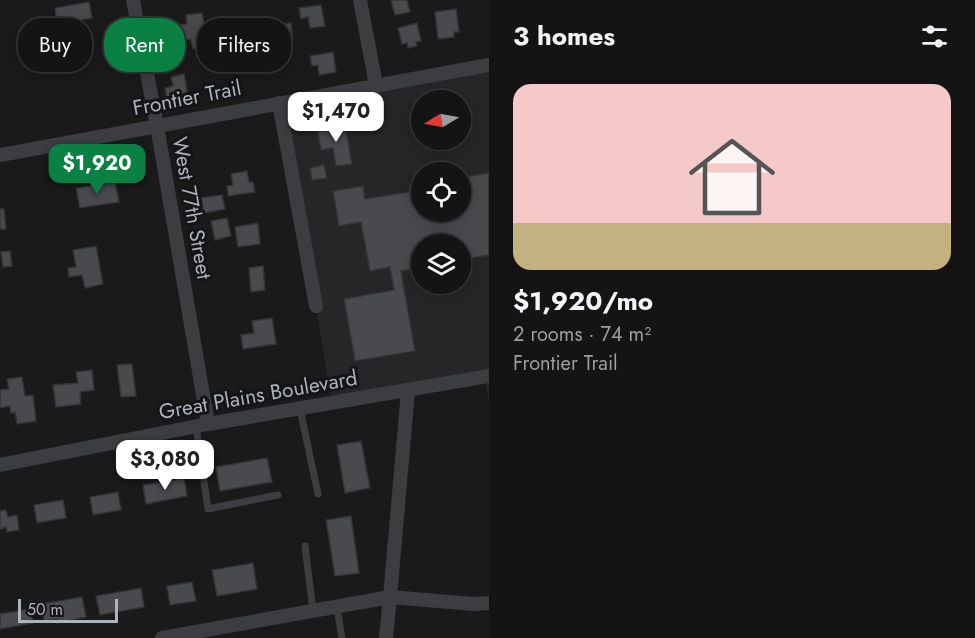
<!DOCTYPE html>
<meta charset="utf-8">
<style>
body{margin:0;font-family:Jost,sans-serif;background:#1d1d1d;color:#f1f3f6;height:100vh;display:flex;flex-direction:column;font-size:22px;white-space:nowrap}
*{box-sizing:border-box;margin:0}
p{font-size:20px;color:#9d9ea0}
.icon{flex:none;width:33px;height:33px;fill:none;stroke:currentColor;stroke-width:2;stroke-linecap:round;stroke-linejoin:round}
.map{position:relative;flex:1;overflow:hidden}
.side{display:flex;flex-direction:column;background:#141414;width:486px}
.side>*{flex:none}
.banner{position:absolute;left:18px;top:18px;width:381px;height:54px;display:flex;gap:12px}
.needle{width:39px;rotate:260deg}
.tools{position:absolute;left:411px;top:90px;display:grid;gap:12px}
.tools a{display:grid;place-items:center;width:60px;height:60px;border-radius:50%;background:#141414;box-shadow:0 3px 15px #0003,0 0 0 2px #333334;font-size:30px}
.scale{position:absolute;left:18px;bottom:15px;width:100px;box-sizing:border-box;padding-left:6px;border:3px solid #adb3ba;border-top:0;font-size:16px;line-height:21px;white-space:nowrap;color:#adb3ba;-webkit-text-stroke:4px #151517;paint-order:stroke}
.price{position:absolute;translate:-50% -51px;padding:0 14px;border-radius:12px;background:#fff;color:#222;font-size:20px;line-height:39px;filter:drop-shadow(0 2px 3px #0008)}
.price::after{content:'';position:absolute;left:50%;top:36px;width:18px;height:14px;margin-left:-9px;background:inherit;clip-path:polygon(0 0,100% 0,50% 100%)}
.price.current{background:#0b8043;color:#fff}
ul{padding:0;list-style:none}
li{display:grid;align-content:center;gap:12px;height:318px;padding:0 24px}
li span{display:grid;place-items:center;height:186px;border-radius:18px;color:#555}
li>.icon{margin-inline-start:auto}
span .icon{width:108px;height:108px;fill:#fffc;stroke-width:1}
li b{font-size:26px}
h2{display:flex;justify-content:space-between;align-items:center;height:72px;padding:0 24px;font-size:26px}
.tag{padding:0 21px;border-radius:24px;background:#141414;box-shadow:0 3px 15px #0003,0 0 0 2px #333334;font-size:21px;line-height:54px}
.tag.current{background:#0b8043;color:#fff}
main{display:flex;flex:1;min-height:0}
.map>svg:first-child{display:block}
</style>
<main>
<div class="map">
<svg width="489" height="638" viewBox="0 0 489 638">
<rect width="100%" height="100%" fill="#1a1a1b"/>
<path fill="#262628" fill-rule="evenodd" d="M489 65V402L484 377 332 404 316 306 279 103ZM422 100H460V140H422ZM422 172H460V212H422ZM422 244H460V284H422Z"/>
<path fill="#494a4e" stroke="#343437" stroke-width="1.5" d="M391 0H407L410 12 395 15Z
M89 2 92 18 80 20 83 37 66 39 63 23 57 24 55 8Z
M321 5 325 26 310 28 308 17 301 19 299 8Z
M456 9 459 32H454V37L438 39 435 12Z
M202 13 208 47 193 49 191 39 172 42 169 27 187 24 186 15Z
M291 23 293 40 272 43 269 27Z
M417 23 421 41 416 42 417 46 408 48 407 43 402 44 398 28Z
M333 52 336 72 319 75 318 65 312 66 310 56Z
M184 74 189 101 168 105 165 88 173 86 171 77Z
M345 124 352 164 336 166 333 148 321 150 317 129Z
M324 165 327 178 312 180 310 168Z
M247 171 249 182H253L255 192 228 196 227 186 233 185 231 174Z
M489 173V255L460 260V244H422V267L401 271 415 351 355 361 344 299 394 290 390 267 370 271 361 222 339 226 333 191 363 186 365 199 422 190V212H460V178Z
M115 182 119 202 80 208 76 188Z
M222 195 225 209 204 213 201 198Z
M0 209H4L6 229H0Z
M227 218 231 236 215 240 211 221Z
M258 223 260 244 238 247 235 227Z
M96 246 103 284 85 288 82 275 69 277 68 268 76 267 73 250Z
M10 251 12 266 3 267 1 252Z
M263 266 265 290 251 292 249 268Z
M272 318 276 344 243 349 241 335 254 333 252 321Z
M132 364 136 396 121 397 117 365Z
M92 370 94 390 80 392 81 404 56 407 53 385 78 383 76 372Z
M22 377 25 396 33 395 36 421 17 424 15 412 11 413 10 406 0 408V390L9 389 7 379Z
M361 441 370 488 345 493 337 445Z
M267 458 272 482 220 491 216 467Z
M184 478 187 496 146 504 143 485Z
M118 492 121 510 93 515 90 497Z
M63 500 66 518 37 523 34 505Z
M6 510 8 517 17 515 19 530 7 532 6 527 0 529V511Z
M351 516 359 573 335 576 326 520Z
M253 563 257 589 217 596 212 570Z
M192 582 196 601 170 605 167 586Z
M141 588 144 607 100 615 96 596Z
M82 597 86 617 57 623V619L44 621 41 604Z
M30 609 33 623 0 629V614Z"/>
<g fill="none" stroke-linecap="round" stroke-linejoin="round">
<path stroke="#3b3d40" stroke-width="7" d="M300 409 318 494
M196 427 208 509 278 495
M305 546 313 611
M337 607 342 638"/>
<path stroke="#3b3d40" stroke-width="14" d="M133 0 157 126 208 424
M360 0 376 85
M279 103 316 306
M0 155 489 65
M0 465 208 424 489 376
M162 638 390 597 474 604 489 603
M386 638 390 597 408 391"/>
</g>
<g text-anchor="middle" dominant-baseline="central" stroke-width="6" stroke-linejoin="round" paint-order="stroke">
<g font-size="21" fill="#adb3ba" stroke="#151517">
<text transform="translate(187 98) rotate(-11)">Frontier Trail</text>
<text transform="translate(192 208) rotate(80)">West 77th Street</text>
<text transform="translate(258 395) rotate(-10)">Great Plains Boulevard</text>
</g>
</g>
</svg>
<div class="tools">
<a><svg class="needle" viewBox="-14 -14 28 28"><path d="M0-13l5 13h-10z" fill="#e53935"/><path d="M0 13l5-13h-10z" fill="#9d9ea0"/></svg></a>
<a><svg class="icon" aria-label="locate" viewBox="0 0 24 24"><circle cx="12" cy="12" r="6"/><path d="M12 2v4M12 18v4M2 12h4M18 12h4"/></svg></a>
<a><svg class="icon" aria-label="layers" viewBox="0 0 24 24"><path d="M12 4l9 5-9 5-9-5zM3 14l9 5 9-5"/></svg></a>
</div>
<div class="scale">50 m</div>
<b class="price" style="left:336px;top:143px">$1,470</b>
<b class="price current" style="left:97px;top:195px">$1,920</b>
<b class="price" style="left:165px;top:491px">$3,080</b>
<div class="banner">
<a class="tag">Buy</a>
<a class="tag current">Rent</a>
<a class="tag">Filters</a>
</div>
</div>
<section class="side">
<h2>3 homes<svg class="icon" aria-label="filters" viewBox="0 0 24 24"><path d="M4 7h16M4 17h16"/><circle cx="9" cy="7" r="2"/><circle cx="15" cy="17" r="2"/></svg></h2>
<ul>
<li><span style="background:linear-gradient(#f6c9c9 75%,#c2b280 0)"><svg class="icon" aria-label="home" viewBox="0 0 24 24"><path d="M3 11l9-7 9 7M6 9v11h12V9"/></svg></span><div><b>$1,920/mo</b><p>2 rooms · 74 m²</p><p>Frontier Trail</p></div></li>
</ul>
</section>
</main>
